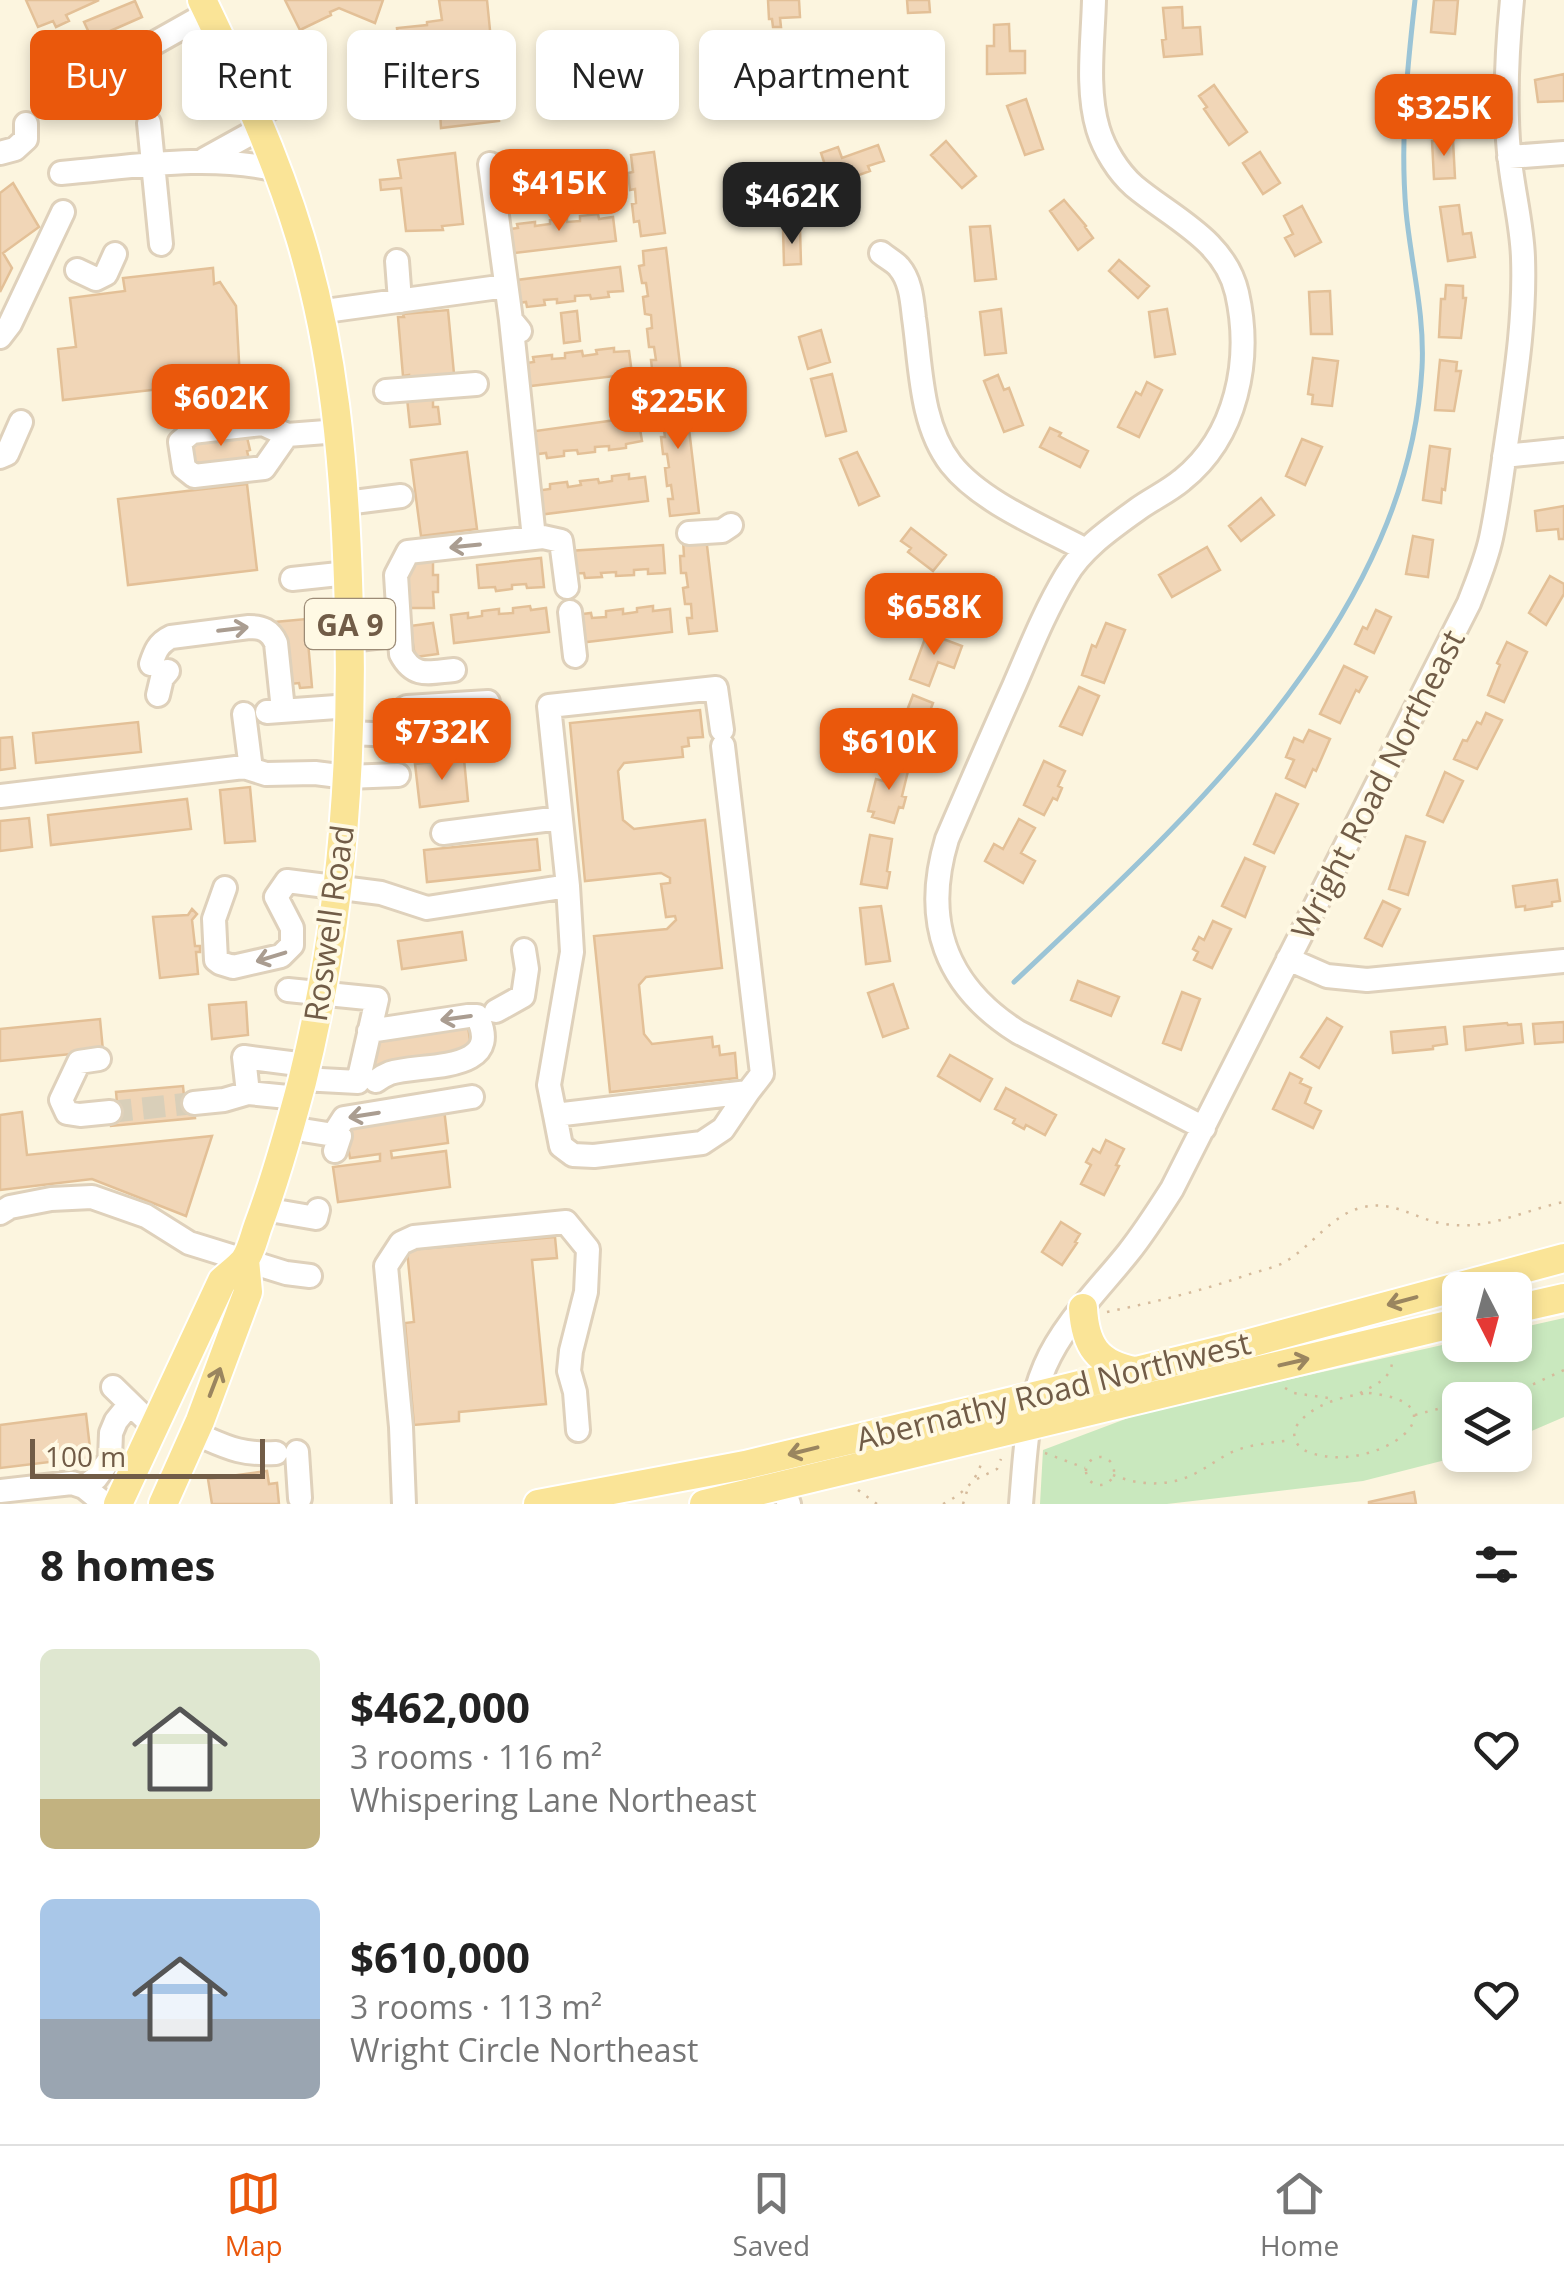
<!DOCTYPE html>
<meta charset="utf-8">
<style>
body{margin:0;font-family:"Open Sans",sans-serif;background:#f2f2f2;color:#222;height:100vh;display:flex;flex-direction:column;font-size:38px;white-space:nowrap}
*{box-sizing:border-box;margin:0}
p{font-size:32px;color:#767676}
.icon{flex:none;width:55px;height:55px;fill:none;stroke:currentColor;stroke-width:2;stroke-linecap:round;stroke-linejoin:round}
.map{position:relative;height:1504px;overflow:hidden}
.sheet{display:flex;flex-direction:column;background:#fff;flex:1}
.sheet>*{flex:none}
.hud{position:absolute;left:30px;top:30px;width:1000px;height:90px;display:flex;gap:20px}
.needle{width:65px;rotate:174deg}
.controls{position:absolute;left:1442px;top:1272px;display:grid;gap:20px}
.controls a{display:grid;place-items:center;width:90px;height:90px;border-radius:15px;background:#fff;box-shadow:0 5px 15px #0003;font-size:50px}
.scale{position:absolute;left:30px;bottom:25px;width:235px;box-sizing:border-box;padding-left:10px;border:5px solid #715c47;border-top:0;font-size:28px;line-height:35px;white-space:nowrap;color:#715c47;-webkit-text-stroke:8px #fff9e4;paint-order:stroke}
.price{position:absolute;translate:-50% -85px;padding:0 22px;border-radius:20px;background:#ea580c;color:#fff;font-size:32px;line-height:65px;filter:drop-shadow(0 2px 5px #0008)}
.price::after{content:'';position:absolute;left:50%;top:60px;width:30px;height:22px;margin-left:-15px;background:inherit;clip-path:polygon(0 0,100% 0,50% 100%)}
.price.current{background:#222;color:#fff}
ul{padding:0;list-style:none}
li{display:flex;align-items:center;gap:30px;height:250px;padding:0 40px}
li span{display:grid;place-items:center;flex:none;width:280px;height:200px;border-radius:15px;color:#555}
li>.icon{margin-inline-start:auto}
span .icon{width:120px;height:120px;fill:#fffc;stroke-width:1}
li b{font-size:42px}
h2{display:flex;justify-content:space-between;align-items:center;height:120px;padding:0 40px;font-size:42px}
.pill{padding:0 35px;border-radius:15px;background:#fff;box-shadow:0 5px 15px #0003;font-size:35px;line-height:90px}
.pill.current{background:#ea580c;color:#fff}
.tabs{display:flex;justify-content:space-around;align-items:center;height:140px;border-top:2px solid #e0e0e0;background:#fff;font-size:28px;color:#767676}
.tabs a{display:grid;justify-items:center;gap:5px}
.tabs .current{color:#ea580c}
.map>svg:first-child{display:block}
</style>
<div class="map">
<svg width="1564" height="1504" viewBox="0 0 1564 1504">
<rect width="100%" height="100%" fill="#fcf5df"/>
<path fill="#c9e8be" d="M1564 1318V1417L1515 1438V1400H1460V1455H1465L1363 1481 1167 1504H1040L1043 1450 1144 1412 1460 1341V1345H1515V1329Z"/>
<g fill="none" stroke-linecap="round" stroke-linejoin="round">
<path stroke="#9bc4d6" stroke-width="5" d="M1014 982C1186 819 1408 621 1422 368 1425 314 1411 264 1406 211 1400 141 1407 70 1415 0"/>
</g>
<path fill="#f1d6b7" stroke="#e3c097" stroke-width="2.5" d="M26 0H99L66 15 69 21 56 27 53 21 38 27Z
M285 0H383L375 23 339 8 330 12 331 15 300 30Z
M439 0H487L499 121 441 128 440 111 407 115 397 28 427 25V22L442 20Z
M768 0H799L800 17 780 18 781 27H773L772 19H769Z
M907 0H929L930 12 908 13Z
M1434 0H1458L1455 34 1431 32Z
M135 1 142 17 92 39 84 22Z
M1182 7 1183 28 1200 27 1202 54 1164 57 1162 40 1166 39 1163 8Z
M1009 24 1010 51H1025V73L987 74V46H994V25Z
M1564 74V101L1538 102 1535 80Z
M1432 84H1450V111H1432Z
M1214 85 1247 132 1229 145 1204 109 1207 107 1199 96Z
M1026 99 1043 149 1025 155 1007 106Z
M1453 140 1455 178 1434 179 1432 141Z
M946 141 976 176 962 188 931 155Z
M878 145 884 161 868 166 870 171 856 176 857 179 817 192 810 170 825 165 821 153 838 147 842 158Z
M654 152 665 233 641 236 639 221 634 222 632 204 636 203 635 189 630 190 628 173 633 172 631 155Z
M1260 152 1280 183 1263 194 1243 163Z
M455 153 463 224 442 226 443 230 406 231 401 188 381 190 380 180 401 178 398 160Z
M606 158 609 181 593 183V188L576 190 575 186 561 188 562 192 546 194 545 189 531 191 532 195 514 197V193L499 195 496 171Z
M13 183 39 227 3 253 12 268 0 292V193Z
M1064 200 1086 226 1085 227 1093 238 1078 250 1050 211Z
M1459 205 1463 234 1471 233 1475 257 1448 261 1440 207Z
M1302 206 1321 242 1295 256 1285 238 1293 234 1284 216Z
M598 214 599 219 613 217 616 241 505 254 503 230 518 228 517 224 535 222V226L550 224V220L567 218V222L580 221V216Z
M990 226 996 279 975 281 970 227Z
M783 229H800L801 264 784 265Z
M666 248 681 373 653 377 651 360H656L654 347H649L647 329 652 328 651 315 645 314 643 297 648 296 646 283H642L639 266 644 265 643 251Z
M1119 260 1149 286 1138 298 1109 271Z
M620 267 623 291 608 292 609 297 591 299 590 295 575 296V301L557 303V299L544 300 545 305 527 307 526 302 511 304 509 281Z
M213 268 214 284 220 282 236 306 240 380 63 400 58 349 76 347 70 298 125 291 123 278Z
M1446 285 1463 286V298H1466L1461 338 1439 337 1441 299H1445Z
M1330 291 1332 334H1311L1309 292Z
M1001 309 1006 353 985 355 980 312Z
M1167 309 1175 354 1155 357 1149 312Z
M448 310 454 374 409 378V375L403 376 398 317H404L403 314Z
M577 311 580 341 564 343 561 313Z
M821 330 830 362 808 369 799 337Z
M614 348V352L629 351 632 374 522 387 519 364 534 362 533 357 552 355V359L565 358V353L582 351 583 356 597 354 596 350Z
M1313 358 1338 361 1332 406 1312 404 1313 395 1308 394Z
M1440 360 1457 362 1456 371H1461L1454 411 1435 410Z
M832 374 846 431 826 436 811 379Z
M998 375 1004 390 1009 388 1023 425 1004 432 984 381Z
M1147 382 1162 390 1139 437 1118 427 1136 392 1141 395Z
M684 387 699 513 670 516 668 499H673L671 485 667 486 665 468 669 467 667 454H663L661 437H665L663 423H659L657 406H661L660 390Z
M433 395V407H438L440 424 410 427 407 398Z
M638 417 642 441 626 444V448L609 450V446L595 447V452L578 454 577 450 564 451V456L547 458 546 453 531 455 528 432Z
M1050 428 1061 433 1059 436 1088 451 1080 467 1040 447Z
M246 433 250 450 247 451 249 459 194 466 192 440Z
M1302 439 1322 447 1305 485 1286 476Z
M1430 446 1450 449 1445 490 1442 489 1441 503 1423 500Z
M467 452 477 529 421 536 411 460Z
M857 452 879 496 859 505 840 459Z
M629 474V479L645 477 648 501 538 515 535 491 550 489V484L567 482 568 487 581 485 580 481 598 479 599 483 612 481V476Z
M247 484 257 570 128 585 118 499Z
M1261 498 1274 515 1241 541 1229 526Z
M1564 506V539H1559L1558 529 1537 531 1535 511Z
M911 528 946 555 933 571 908 552 911 548 901 541Z
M1413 536 1433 540 1428 577 1406 574Z
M706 537 717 631 689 634 687 618H692L691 604H685L683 588 688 587 686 573H681L680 556H684L683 540Z
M663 545 665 573 648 574V569L634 570V575L616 576V572L601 573 602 577 585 578 584 573 569 574 568 551Z
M1207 547 1220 570 1172 597 1159 575Z
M541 558 544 587 527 588 526 584 512 585V589L496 591 495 587 479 588 477 565Z
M408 560H433V575H438V592H433L434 608H409Z
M1550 576 1564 584V594L1546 625 1529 613Z
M955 582 975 584 970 624 950 622Z
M530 606 531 610 546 608 549 632 454 643 451 615 468 613V618L482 616V611L499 609V614L513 613V608Z
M653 606V611L670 609 672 632 578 643 574 615 591 613 592 618 606 617V611L623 609V614L637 612V608Z
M1376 610 1391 617 1374 653 1355 644 1363 627 1367 629Z
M306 619 312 687 300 688 299 683 280 685 275 622Z
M433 623 438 654 415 657 410 626Z
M1106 623 1125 630 1104 683 1082 675 1092 645 1096 647Z
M927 633 962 646 954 668 938 662 929 686 910 679Z
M1507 642 1527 652 1504 702 1488 695 1500 665 1497 663Z
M1344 666 1367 677 1359 692 1356 690 1340 723 1320 714Z
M1079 687 1099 696 1082 735 1060 726Z
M913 695 933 703 921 735 924 736 916 756 893 747Z
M468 707 470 729 408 739 405 711Z
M700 710 703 737 688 738 689 746 682 747 683 757 624 763 618 771 623 820 634 829 705 820 722 968 646 977 639 985 644 1034 652 1044 712 1037 713 1047 719 1046 720 1055 735 1053 737 1078 610 1092 594 936 667 929 676 920 675 916 666 917 661 884 670 883V878L661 873 585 881 570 723Z
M1486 713 1502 720 1477 769 1454 759 1463 740 1467 741 1477 722 1481 724Z
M138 722 141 752 36 763 33 733Z
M1309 730 1330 739 1316 771 1313 769 1305 787 1286 778 1294 760 1286 757 1294 738 1303 742Z
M12 737 15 768 0 770V738Z
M464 759 468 801 420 807 415 764Z
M1044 761 1065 771 1058 786 1062 788 1057 800 1053 798 1044 815 1024 805Z
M888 762 909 767 902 796 906 797 903 808 899 807 894 823 872 817 874 812 868 811 876 779 883 781Z
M1445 772 1463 781 1443 822 1427 815Z
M250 787 255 841 225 843 220 790Z
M1276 794 1298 804 1274 853 1254 844Z
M187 799 191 829 51 845 48 815Z
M29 818 32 847 0 851V821Z
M1019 819 1035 828 1021 853 1035 861 1023 883 985 861 994 844 1003 849Z
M870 835 892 839 887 871 890 872 887 888 861 884Z
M1406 836 1425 842 1408 895 1389 889Z
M537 839 540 870 427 882 424 850Z
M1245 858 1265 867 1245 917 1222 906Z
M1557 880 1560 901 1552 902V906L1525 910V906L1516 907 1513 886Z
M1383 901 1400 909 1382 946 1365 938Z
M881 906 890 961 866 964 860 908Z
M192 909 197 914 192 920 195 946H200V952H196L198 974 160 978 153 917 188 915Z
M1213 921 1231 929 1212 968 1194 960 1198 952 1193 949 1199 937 1204 940Z
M462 932 466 960 402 969 398 941Z
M1078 981 1119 997 1111 1016 1071 1000Z
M893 984 908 1028 883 1037 868 993Z
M1182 992 1200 999 1181 1050 1163 1043Z
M246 1002 248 1035 212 1039 209 1005Z
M1327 1018 1342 1027 1319 1068 1301 1057Z
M100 1019 103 1051 0 1061V1029Z
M467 1019 472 1054 376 1071 370 1037Z
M1564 1022V1042L1535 1044 1533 1024Z
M1507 1023 1508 1025 1521 1024 1523 1043 1466 1050 1464 1027Z
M1445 1027 1447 1044 1433 1046V1049L1393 1053 1391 1032Z
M950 1055 992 1079 980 1101 938 1076Z
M1290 1073 1302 1079 1300 1083 1311 1088 1305 1103 1321 1111 1313 1128 1273 1109Z
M183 1086 184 1096 193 1095 195 1118 111 1126 109 1103H117L116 1092Z
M1006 1088 1056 1115 1045 1135 1026 1125 1024 1129 1013 1123 1015 1119 995 1109Z
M444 1109 448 1143 391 1151 392 1158 446 1151 450 1187 338 1202 333 1167 380 1161V1154L350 1158 344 1123Z
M22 1112 27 1155 212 1136 186 1216 92 1179 0 1190V1115Z
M1106 1140 1124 1149 1116 1165 1119 1166 1104 1195 1081 1184 1091 1165 1086 1162 1093 1149 1100 1153Z
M1061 1222 1080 1234 1075 1242 1077 1243 1062 1265 1042 1252Z
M555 1237 557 1258 532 1260 546 1404 459 1412V1421L414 1425 405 1323 414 1322 407 1250Z
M86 1414 91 1457 0 1468V1425Z
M267 1471 269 1484 277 1483 279 1504H212L208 1479Z
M1414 1492 1416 1504H1369V1502Z"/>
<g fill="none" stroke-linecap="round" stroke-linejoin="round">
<path stroke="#d9cfb9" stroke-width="22" stroke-dasharray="22 11" stroke-linecap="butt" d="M110 1112 194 1103"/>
<g stroke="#dfd1bb" stroke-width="28">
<path id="minor" d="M1094 0C1093 41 1086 89 1098 129 1104 149 1118 172 1134 186 1172 218 1225 240 1237 293 1252 360 1237 436 1182 480 1169 491 1152 499 1138 509 1112 528 1082 548 1066 576 1045 611 1030 649 1014 686 991 737 969 788 947 839 922 921 945 986 1018 1032L1204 1128
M144 49 208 13
M238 74 276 55
M256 116 300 92
M149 123 161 244
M0 153 15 149 26 139V124
M1509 157 1564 153
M205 159 261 128
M490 164 511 320 520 331
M61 173C132 167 207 153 277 170
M881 253C887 258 895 262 899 267 911 281 912 301 914 318 921 366 920 424 951 464 981 502 1043 527 1086 550
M397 261 400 301
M77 270 96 279 106 274 115 254
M318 312 506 286
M511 320 534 538
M0 337 10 324 63 212
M386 391 476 384
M287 435 264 468 194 476 184 468 180 442 192 432 263 424 287 435 339 431
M1504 456 1564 450
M0 457 7 454 21 422
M346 503 401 496
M689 533 722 531 731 525
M292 579 348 573
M570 612 575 656
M351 640 399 634
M151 664C155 652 158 643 171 637L249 627C262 627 270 630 276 643L283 710
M454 670C430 672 414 679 401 654L396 575 408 552 543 537 561 541 567 587
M158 695 162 678 168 671
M267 712 350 706
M244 714 251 769
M349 733 397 735 409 743 420 745 480 737 487 732 488 702 407 707 401 711 397 735
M0 796 244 767 266 774 315 773 347 777 398 775
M443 833 560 818
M568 886 572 952 549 1085 555 1115 748 1092 762 1074 723 746
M225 888 214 919 216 960 220 963 233 967 281 956 292 945V928L276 897 287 881 381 893 427 908 568 886 549 706 716 688 722 730
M1288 959 1327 976 1367 980 1564 961
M288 990 377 999 358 1082 302 1079
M496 1011 523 996 527 969 524 950
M369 1031 468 1016H477C506 1074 421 1063 390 1073 385 1075 380 1078 376 1081
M99 1059 79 1062 61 1100 67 1113 80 1115 110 1112
M248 1093 244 1057 306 1065
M194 1103 224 1100 248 1093 298 1098
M555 1115 561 1146 573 1155 594 1156 702 1143 723 1129 748 1092
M290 1128 340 1136 335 1151
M333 1135 344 1118 472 1097
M264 1209 316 1218 318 1210
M0 1213 10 1207 51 1199 92 1197 146 1216 189 1243 286 1273 310 1276
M113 1387 153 1426
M194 1433C227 1447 239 1455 276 1453
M297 1452 300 1498
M782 1485 789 1504
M84 1487 96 1478 110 1459 111 1433 116 1421 129 1405
M0 1491 72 1483 84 1487 105 1504
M404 1504 401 1427 386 1266 401 1243 414 1237 566 1222 588 1249 586 1292 571 1351 569 1371 575 1392 578 1430
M1021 1504C1025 1458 1026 1410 1045 1366 1063 1324 1100 1288 1128 1253 1144 1233 1158 1211 1172 1189L1469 603C1477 582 1486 561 1491 538 1499 501 1503 463 1509 425 1517 369 1525 315 1523 258 1522 223 1512 188 1509 152 1504 101 1507 51 1512 0"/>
</g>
<g stroke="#fff" stroke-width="32">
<path id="major" d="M1083 1308C1085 1345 1097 1364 1135 1371
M1515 1309 1564 1298
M118 1504 222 1281C228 1275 238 1268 244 1261 251 1252 254 1237 258 1226 276 1178 289 1131 302 1082 343 918 355 748 348 580 344 463 334 349 300 237 275 154 239 77 202 0
M163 1504 200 1421 248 1292 245 1260
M538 1504 745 1465 1034 1396 1250 1343 1564 1258
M704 1504 1460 1322"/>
</g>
<path stroke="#d5ba9b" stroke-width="2.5" stroke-dasharray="2.5 8" stroke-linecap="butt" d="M1107 1312C1155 1302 1201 1291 1247 1275 1259 1271 1273 1268 1283 1263 1311 1248 1332 1213 1364 1207 1394 1200 1417 1220 1445 1224 1489 1231 1523 1210 1564 1202
M1285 1388 1294 1393 1335 1399
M1360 1393C1374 1385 1390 1380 1392 1363
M1369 1393C1471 1404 1377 1475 1311 1453 1299 1449 1294 1443 1294 1430 1308 1405 1342 1396 1369 1393Z
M1483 1400 1525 1388 1564 1370
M1415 1415 1460 1403
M1045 1453 1085 1468
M1086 1471a14 14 0 1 1 28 0a14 14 0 1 1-28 0Z
M1113 1475C1140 1486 1170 1487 1196 1473 1208 1467 1218 1459 1230 1453 1249 1444 1271 1443 1291 1440
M977 1479 997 1469 1001 1459
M858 1490 877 1504
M943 1504C962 1494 977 1482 982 1460
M963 1504 968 1488"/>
<use href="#minor" stroke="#fff" stroke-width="22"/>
<use href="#major" stroke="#fae497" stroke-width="28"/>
</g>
<defs><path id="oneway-shaft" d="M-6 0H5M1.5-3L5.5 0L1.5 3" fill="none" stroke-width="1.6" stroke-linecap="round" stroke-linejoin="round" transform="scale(2.5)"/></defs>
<g stroke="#aa9d91">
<use href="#oneway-shaft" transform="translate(465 546) rotate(174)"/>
<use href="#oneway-shaft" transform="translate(233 629) rotate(-7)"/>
<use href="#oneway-shaft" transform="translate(271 957) rotate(163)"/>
<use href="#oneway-shaft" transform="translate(456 1018) rotate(172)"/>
<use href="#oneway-shaft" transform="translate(364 1115) rotate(171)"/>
</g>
<g stroke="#9a855f">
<use href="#oneway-shaft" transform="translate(1402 1301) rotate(165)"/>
<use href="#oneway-shaft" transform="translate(1294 1362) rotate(-13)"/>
<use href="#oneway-shaft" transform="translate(215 1382) rotate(-69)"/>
<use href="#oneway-shaft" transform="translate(803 1451) rotate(166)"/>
</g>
<g text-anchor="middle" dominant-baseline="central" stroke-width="8" stroke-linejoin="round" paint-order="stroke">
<rect fill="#fff9e4" stroke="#9c8b76" stroke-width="2.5" x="305" y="599" width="90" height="50" rx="8"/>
<g font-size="30" font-weight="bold" fill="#715c47">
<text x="350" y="624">GA 9</text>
</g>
<g font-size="32" fill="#715c47" stroke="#fff9e4">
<text transform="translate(1377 784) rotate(-63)">Wright Road Northeast</text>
<text transform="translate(328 923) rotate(-82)">Roswell Road</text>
<text transform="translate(1053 1390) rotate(-14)">Abernathy Road Northwest</text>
</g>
</g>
</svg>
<div class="controls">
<a><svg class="needle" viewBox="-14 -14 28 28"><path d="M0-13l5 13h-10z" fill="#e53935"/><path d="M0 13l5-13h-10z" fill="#767676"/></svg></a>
<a><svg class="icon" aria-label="layers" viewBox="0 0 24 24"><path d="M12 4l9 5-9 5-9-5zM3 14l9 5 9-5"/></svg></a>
</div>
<div class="scale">100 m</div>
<b class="price" style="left:1444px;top:159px">$325K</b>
<b class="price" style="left:559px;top:234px">$415K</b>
<b class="price current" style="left:792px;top:247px">$462K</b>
<b class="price" style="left:221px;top:449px">$602K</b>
<b class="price" style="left:678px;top:452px">$225K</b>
<b class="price" style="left:934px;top:658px">$658K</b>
<b class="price" style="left:442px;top:783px">$732K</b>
<b class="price" style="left:889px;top:793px">$610K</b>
<div class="hud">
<a class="pill current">Buy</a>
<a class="pill">Rent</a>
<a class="pill">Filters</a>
<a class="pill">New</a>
<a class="pill">Apartment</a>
</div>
</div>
<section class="sheet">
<h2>8 homes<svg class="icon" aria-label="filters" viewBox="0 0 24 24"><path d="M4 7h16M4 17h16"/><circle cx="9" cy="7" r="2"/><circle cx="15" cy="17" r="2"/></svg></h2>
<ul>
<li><span style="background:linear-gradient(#dfe7d0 75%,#c2b280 0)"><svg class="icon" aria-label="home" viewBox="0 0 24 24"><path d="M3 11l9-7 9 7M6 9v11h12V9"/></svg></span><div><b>$462,000</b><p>3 rooms · 116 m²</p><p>Whispering Lane Northeast</p></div><svg class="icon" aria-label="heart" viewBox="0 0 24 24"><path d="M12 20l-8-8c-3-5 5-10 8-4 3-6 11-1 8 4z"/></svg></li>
<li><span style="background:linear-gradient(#a9c7e8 60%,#9aa5b1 0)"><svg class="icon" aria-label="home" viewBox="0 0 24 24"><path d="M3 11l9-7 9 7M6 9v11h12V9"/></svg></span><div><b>$610,000</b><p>3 rooms · 113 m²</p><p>Wright Circle Northeast</p></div><svg class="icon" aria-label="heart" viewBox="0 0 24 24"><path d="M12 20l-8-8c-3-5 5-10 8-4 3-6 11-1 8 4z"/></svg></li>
</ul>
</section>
<nav class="tabs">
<a class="current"><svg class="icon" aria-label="map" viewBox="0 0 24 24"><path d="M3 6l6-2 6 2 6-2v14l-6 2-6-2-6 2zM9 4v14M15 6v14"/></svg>Map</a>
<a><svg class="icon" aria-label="saved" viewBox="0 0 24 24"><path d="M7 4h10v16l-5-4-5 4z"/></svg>Saved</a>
<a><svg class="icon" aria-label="home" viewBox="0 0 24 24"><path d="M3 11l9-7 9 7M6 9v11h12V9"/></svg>Home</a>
</nav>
